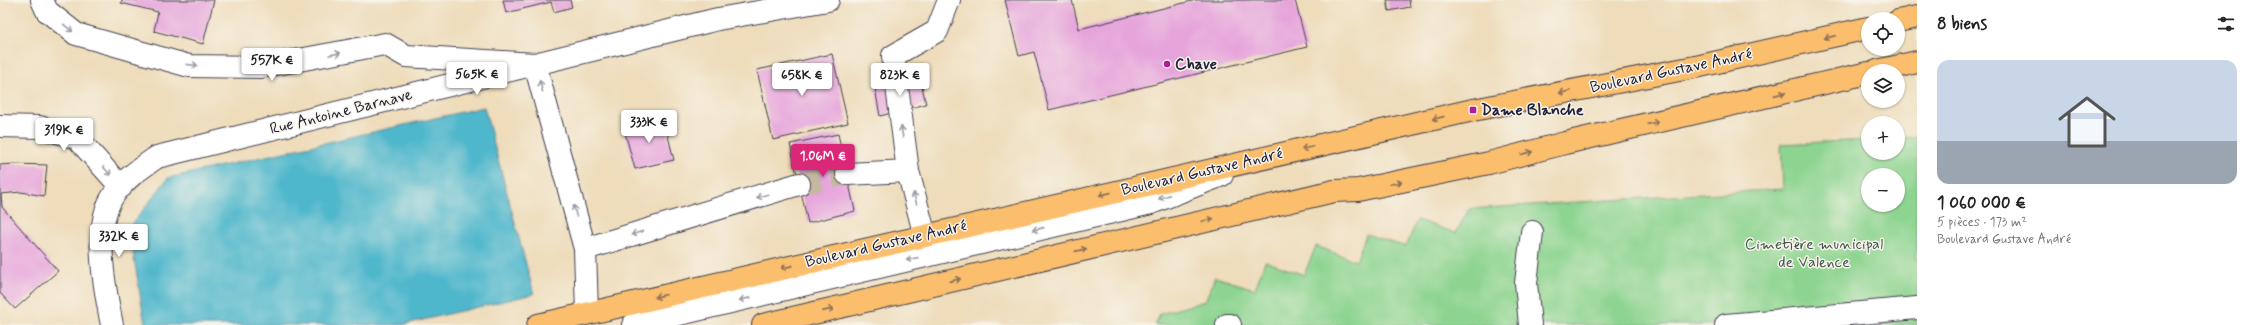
<!DOCTYPE html>
<html lang="fr">
<meta charset="utf-8">
<style>
body{margin:0;font-family:Mynerve,sans-serif;background:#f2f2f2;color:#222;height:100vh;display:flex;flex-direction:column;font-size:15px;white-space:nowrap}
*{box-sizing:border-box;margin:0}
p{font-size:13px;color:#767676}
.icon{flex:none;width:22px;height:22px;fill:none;stroke:currentColor;stroke-width:2;stroke-linecap:round;stroke-linejoin:round}
.map{position:relative;flex:1;overflow:hidden}
.side{display:flex;flex-direction:column;background:#fff;width:340px}
.side>*{flex:none}
.fabs{position:absolute;left:1861px;top:12px;display:grid;gap:8px}
.fabs a{display:grid;place-items:center;width:44px;height:44px;border-radius:50%;background:#fff;box-shadow:0 1px 3px #0004;font-size:20px}
.price{position:absolute;translate:-50% -34px;padding:0 9px;border-radius:4px;background:#fff;color:#222;font-size:13px;line-height:26px;filter:drop-shadow(0 1px 2px #0008)}
.price::after{content:'';position:absolute;left:50%;top:24px;width:12px;height:9px;margin-left:-6px;background:inherit;clip-path:polygon(0 0,100% 0,50% 100%)}
.price.on{background:#db2777;color:#fff}
ul{padding:0;list-style:none}
li{display:grid;align-content:center;gap:8px;height:212px;padding:0 20px}
li span{display:grid;place-items:center;height:124px;border-radius:12px;color:#555}
li>.icon{margin-inline-start:auto}
span .icon{width:72px;height:72px;fill:#fffc;stroke-width:1}
li b{font-size:17px}
h2{display:flex;justify-content:space-between;align-items:center;height:48px;padding:0 20px;font-size:17px}
main{display:flex;flex:1;min-height:0}
.map>svg:first-child{display:block}
</style>
<main>
<div class="map">
<svg width="1917" height="325" viewBox="0 0 1917 325">
<rect width="100%" height="100%" fill="#f7f3e8"/>
<filter id="ink" filterUnits="userSpaceOnUse"><feTurbulence type="fractalNoise" baseFrequency=".025" numOctaves="2"/><feDisplacementMap in="SourceGraphic" scale="8" xChannelSelector="R" yChannelSelector="G"/><feConvolveMatrix kernelMatrix="1 2 1 2 8 2 1 2 1" color-interpolation-filters="sRGB"/></filter>
<filter id="wash" filterUnits="userSpaceOnUse"><feTurbulence type="fractalNoise" baseFrequency=".012" numOctaves="4" result="noise"/><feDisplacementMap in="SourceGraphic" scale="16" xChannelSelector="R" yChannelSelector="G"/><feGaussianBlur stdDeviation="0.9" result="paint"/><feColorMatrix in="noise" values="0 0 0 0 0 0 0 0 0 0 0 0 0 0 0 0 0 1.4 0 .05"/><feComposite in="paint" operator="in"/></filter>
<g filter="url(#wash)">
<rect width="100%" height="100%" fill="#eedcba"/>
<path fill="#8cd48f" stroke="#577b65" fill-rule="evenodd" d="M1917 137V325H1155L1160 314 1205 301 1215 277 1255 289 1265 261 1304 275 1316 246 1356 261 1366 234 1406 247 1417 220 1456 233 1469 209 1783 189 1781 144 1868 140V153H1898V138ZM1868 175H1898V205H1868Z"/>
<path fill="#4fb7cc" stroke="#386c84" d="M484 107 534 294 401 325H145L129 228 168 178Z"/>
<g id="blocks">
<path fill="#e6a4db" d="M122 0H214L203 44 154 31 158 12 121 3Z
M503 0H570L572 7 554 12 551 2 506 13Z
M1005 0H1072L1079 29 1196 0H1295L1307 47 1049 110 1034 52 1019 56Z
M1387 0H1409L1410 7 1389 11Z
M832 54 848 123 773 140 757 70Z
M920 78 926 104 880 116 875 88Z
M664 120 674 160 635 169 624 129Z
M838 134 855 211 808 223 790 144Z
M14 164 47 165 44 196 21 192 1 194 2 207 58 271 15 309 0 293V165Z"/>
</g>
</g>
<g filter="url(#ink)">
<use href="#blocks" fill-opacity="0" stroke="#413e4e" stroke-width="1"/>
<g fill="none" stroke-linecap="round" stroke-linejoin="round">
<path stroke="#c5b7a1" stroke-width="22" stroke-dasharray="22 11" stroke-linecap="butt" d="M799 184 847 174"/>
<g stroke="#413e4e" stroke-width="24">
<path id="minor" d="M42 0 47 11 76 34 189 66 261 67 385 44 406 56 535 64 585 249
M0 126 40 127 77 138 121 187
M908 171 893 56 937 31 949 0
M847 174 908 171 925 236
M587 313 585 249 799 184
M112 325C105 290 92 228 113 196 124 179 141 168 157 157L718 19 828 0
M633 325 1151 203 1222 175
M1227 325H1230
M1530 325 1526 283 1532 232
M1726 325 1917 308"/>
</g>
<g stroke="#413e4e" stroke-width="24">
<path id="major" d="M1898 21 1917 17
M1877 71 1917 62
M538 325 1473 110 1700 66 1868 28
M763 325 1334 191 1358 190 1489 163 1565 143 1868 73"/>
</g>
<use href="#minor" stroke="#fff" stroke-width="22"/>
<use href="#major" stroke="#fabe6d" stroke-width="22"/>
</g>
<defs><path id="oneway-shaft" d="M-6 0H5M1.5-3L5.5 0L1.5 3" fill="none" stroke-width="1.6" stroke-linecap="round" stroke-linejoin="round"/></defs>
<g stroke="#9c9ca7">
<use href="#oneway-shaft" transform="translate(68 28) rotate(39)"/>
<use href="#oneway-shaft" transform="translate(335 54) rotate(-10)"/>
<use href="#oneway-shaft" transform="translate(192 65) rotate(6)"/>
<use href="#oneway-shaft" transform="translate(541 86) rotate(-105)"/>
<use href="#oneway-shaft" transform="translate(902 132) rotate(-98)"/>
<use href="#oneway-shaft" transform="translate(107 171) rotate(48)"/>
<use href="#oneway-shaft" transform="translate(762 196) rotate(163)"/>
<use href="#oneway-shaft" transform="translate(1164 197) rotate(158)"/>
<use href="#oneway-shaft" transform="translate(915 198) rotate(-105)"/>
<use href="#oneway-shaft" transform="translate(575 211) rotate(-104)"/>
<use href="#oneway-shaft" transform="translate(1038 229) rotate(167)"/>
<use href="#oneway-shaft" transform="translate(637 233) rotate(163)"/>
<use href="#oneway-shaft" transform="translate(912 259) rotate(167)"/>
<use href="#oneway-shaft" transform="translate(745 299) rotate(167)"/>
</g>
<g stroke="#8e7054">
<use href="#oneway-shaft" transform="translate(1830 37) rotate(167)"/>
<use href="#oneway-shaft" transform="translate(1565 92) rotate(169)"/>
<use href="#oneway-shaft" transform="translate(1780 94) rotate(-13)"/>
<use href="#oneway-shaft" transform="translate(1438 118) rotate(167)"/>
<use href="#oneway-shaft" transform="translate(1653 123) rotate(-13)"/>
<use href="#oneway-shaft" transform="translate(1307 148) rotate(168)"/>
<use href="#oneway-shaft" transform="translate(1527 153) rotate(-15)"/>
<use href="#oneway-shaft" transform="translate(1396 183) rotate(-12)"/>
<use href="#oneway-shaft" transform="translate(1105 194) rotate(167)"/>
<use href="#oneway-shaft" transform="translate(1208 220) rotate(-13)"/>
<use href="#oneway-shaft" transform="translate(1081 250) rotate(-13)"/>
<use href="#oneway-shaft" transform="translate(787 267) rotate(167)"/>
<use href="#oneway-shaft" transform="translate(955 280) rotate(-13)"/>
<use href="#oneway-shaft" transform="translate(660 296) rotate(167)"/>
<use href="#oneway-shaft" transform="translate(828 310) rotate(-13)"/>
</g>
</g>
<g fill="#b5179e" stroke="#f7f3e8" stroke-width="1.5">
<circle cx="1167" cy="64" r="4"/>
<rect x="1469" y="106" width="8" height="8" rx="2"/>
</g>
<g text-anchor="middle" dominant-baseline="central" stroke-width="3" stroke-linejoin="round" paint-order="stroke">
<g font-size="16" font-weight="bold" fill="#22223b" stroke="#f7f3e8" text-anchor="start">
<text x="1175" y="64">Chave</text>
<text x="1481" y="110">Dame Blanche</text>
</g>
<g font-size="16" fill="#22223b" stroke="#f7f3e8">
<text transform="translate(1671 71) rotate(-12)">Boulevard Gustave André</text>
<text transform="translate(341 112) rotate(-14)">Rue Antoine Barnave</text>
<text transform="translate(1202 172) rotate(-13)">Boulevard Gustave André</text>
<text transform="translate(886 244) rotate(-13)">Boulevard Gustave André</text>
</g>
<g font-size="16" fill="#425754" stroke="#f7f3e8">
<text x="1814" y="244">Cimetière municipal<tspan x="1814" dy="18">de Valence</tspan></text>
</g>
</g>
</svg>
<div class="fabs">
<a><svg class="icon" aria-label="locate" viewBox="0 0 24 24"><circle cx="12" cy="12" r="6"/><path d="M12 2v4M12 18v4M2 12h4M18 12h4"/></svg></a>
<a><svg class="icon" aria-label="layers" viewBox="0 0 24 24"><path d="M12 4l9 5-9 5-9-5zM3 14l9 5 9-5"/></svg></a>
<a>+</a>
<a>−</a>
</div>
<b class="price" style="left:272px;top:82px">557K €</b>
<b class="price" style="left:477px;top:96px">565K €</b>
<b class="price" style="left:802px;top:97px">658K €</b>
<b class="price" style="left:900px;top:97px">823K €</b>
<b class="price" style="left:649px;top:144px">333K €</b>
<b class="price" style="left:64px;top:152px">319K €</b>
<b class="price on" style="left:823px;top:178px">1.06M €</b>
<b class="price" style="left:119px;top:258px">332K €</b>
</div>
<section class="side">
<h2>8 biens<svg class="icon" aria-label="filters" viewBox="0 0 24 24"><path d="M4 7h16M4 17h16"/><circle cx="9" cy="7" r="2"/><circle cx="15" cy="17" r="2"/></svg></h2>
<ul>
<li><span style="background:linear-gradient(#c9d6e8 65%,#9aa5b1 0)"><svg class="icon" aria-label="home" viewBox="0 0 24 24"><path d="M3 11l9-7 9 7M6 9v11h12V9"/></svg></span><div><b>1 060 000 €</b><p>5 pièces · 173 m²</p><p>Boulevard Gustave André</p></div></li>
</ul>
</section>
</main>
